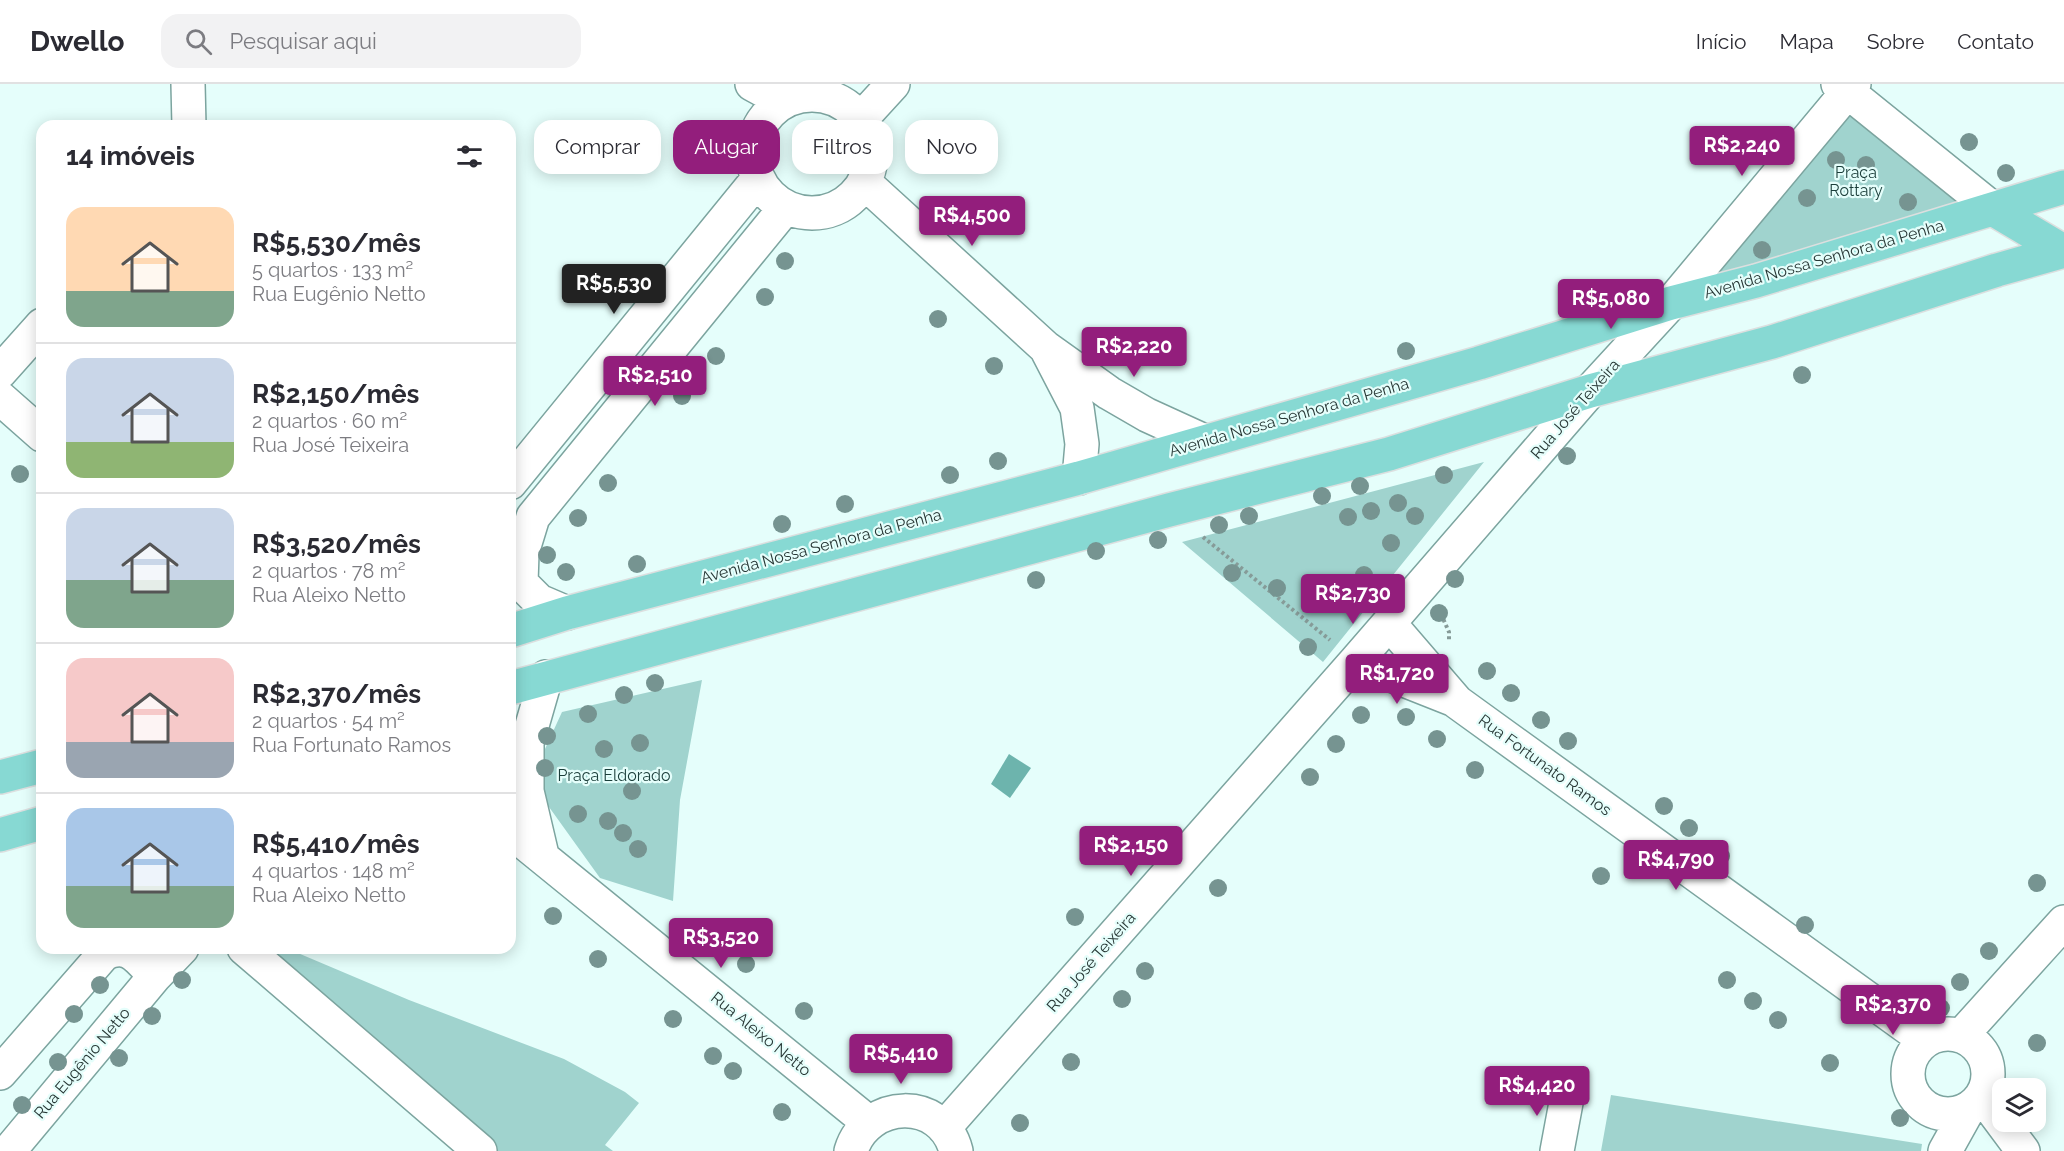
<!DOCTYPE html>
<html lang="pt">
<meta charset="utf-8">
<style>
body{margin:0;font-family:Raleway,sans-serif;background:#f2f2f3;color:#2b2b33;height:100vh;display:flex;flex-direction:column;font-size:22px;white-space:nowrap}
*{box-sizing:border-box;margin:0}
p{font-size:20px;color:#7c7c81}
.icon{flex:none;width:33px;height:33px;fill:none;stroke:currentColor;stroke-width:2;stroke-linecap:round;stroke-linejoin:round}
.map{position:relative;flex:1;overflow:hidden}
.drawer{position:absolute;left:36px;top:36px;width:480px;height:834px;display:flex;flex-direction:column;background:#fff;border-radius:18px;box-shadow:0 3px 15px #0003}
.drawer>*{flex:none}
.top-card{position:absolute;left:534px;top:36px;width:570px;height:54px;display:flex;gap:12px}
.tools{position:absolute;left:1992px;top:994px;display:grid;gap:12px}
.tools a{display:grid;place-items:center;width:54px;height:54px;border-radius:12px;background:#fff;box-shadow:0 3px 15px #0003;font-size:30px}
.price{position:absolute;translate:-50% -51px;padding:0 14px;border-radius:6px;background:#931e7c;color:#fff;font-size:20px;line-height:39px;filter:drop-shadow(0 2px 3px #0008)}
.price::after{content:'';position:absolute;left:50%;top:36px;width:18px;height:14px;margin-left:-9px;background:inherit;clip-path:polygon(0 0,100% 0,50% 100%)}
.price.on{background:#222;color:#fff}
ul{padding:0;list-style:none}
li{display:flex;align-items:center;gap:18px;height:150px;padding:0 30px}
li+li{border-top:2px solid #e1e1e2}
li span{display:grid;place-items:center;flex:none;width:168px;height:120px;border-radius:18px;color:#555}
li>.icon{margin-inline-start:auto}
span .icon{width:72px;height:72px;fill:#fffc;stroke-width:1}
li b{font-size:26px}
h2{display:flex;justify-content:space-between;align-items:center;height:72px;padding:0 30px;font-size:26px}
.chip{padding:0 21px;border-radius:18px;background:#fff;box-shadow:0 3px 15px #0003;font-size:21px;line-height:54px}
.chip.on{background:#931e7c;color:#fff}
header{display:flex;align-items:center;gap:36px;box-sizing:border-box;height:84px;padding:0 30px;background:#fff;border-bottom:2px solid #e1e1e2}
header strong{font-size:28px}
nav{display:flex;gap:33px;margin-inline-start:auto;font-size:21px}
.search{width:420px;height:54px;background:#f2f2f3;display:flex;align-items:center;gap:15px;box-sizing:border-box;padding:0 21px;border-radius:18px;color:#7c7c81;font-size:22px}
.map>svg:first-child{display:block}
</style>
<header>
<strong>Dwello</strong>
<div class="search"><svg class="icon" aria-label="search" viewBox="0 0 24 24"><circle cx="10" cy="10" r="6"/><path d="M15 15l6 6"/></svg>Pesquisar aqui</div>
<nav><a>Início</a><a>Mapa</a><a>Sobre</a><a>Contato</a></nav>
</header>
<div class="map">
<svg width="2064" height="1067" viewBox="0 0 2064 1067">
<rect width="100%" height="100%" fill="#e5fefb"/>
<path fill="#a0d3ce" d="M1847 15 1978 123 1700 203Z
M1484 378 1323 578 1182 458Z
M702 596 680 716 673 817 600 794 544 716 545 665 562 628Z
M231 864H286L409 916 564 975 625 1008 639 1019 605 1061 613 1067H465Z
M1611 1011 1922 1060 1921 1067H1601Z"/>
<path fill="#6db4ad" d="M1009 670 1031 684 1010 714 991 700Z"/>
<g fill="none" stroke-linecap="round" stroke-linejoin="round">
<g stroke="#7ca49f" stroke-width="36">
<path id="minor" d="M188 0 189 42
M752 0 783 17
M1838 0 1993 125
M753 70a59 59 0 1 1 118 0a59 59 0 1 1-118 0Z
M861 35 893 0
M865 99 1046 264 1109 309 1147 331 1204 357
M1048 268 1077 324 1082 360 1079 394
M0 288 42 241
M0 314 42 351
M510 399 758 95
M567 529 539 517 521 499 522 469 533 433 785 124
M1389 539 1457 618 1925 956
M1356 577 1452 615
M510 747 868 1038
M542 771 527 707V659L546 593
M244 864 480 1067
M1908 990a40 40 0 1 1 80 0a40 40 0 1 1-80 0Z
M1962 951 2064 838
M0 989 104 870C129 857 139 876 155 892
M1982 1012 2023 1067
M944 1044 1356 577 1590 307 1671 219 1854 0
M9 1067 155 892 182 864
M851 1067C867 1015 942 1012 956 1067
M1557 1067 1568 1008
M1945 1067 1969 1024"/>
</g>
<g stroke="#dcdfdf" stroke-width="36">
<path id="major" d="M1993 125 2063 167
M510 547 567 529 1079 394 1479 279 1671 219 1756 197 2064 103
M510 604 1169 426 1389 370 1590 307 1772 258 1997 186 2064 167
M0 693 42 682
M0 751 42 739"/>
</g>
<path stroke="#869b98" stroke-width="4" stroke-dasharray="3 3" stroke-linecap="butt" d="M1203 453 1330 556
M1441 530 1449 548V557"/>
<use href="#minor" stroke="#fff" stroke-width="33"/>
<use href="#major" stroke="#87d9d3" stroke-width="33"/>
</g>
<g fill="#769491">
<circle cx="714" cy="48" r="9"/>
<circle cx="1969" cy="58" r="9"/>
<circle cx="1836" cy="76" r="9"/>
<circle cx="822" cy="78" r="9"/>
<circle cx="1866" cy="81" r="9"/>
<circle cx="2006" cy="89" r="9"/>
<circle cx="1807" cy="114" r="9"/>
<circle cx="1908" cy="118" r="9"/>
<circle cx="1762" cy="166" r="9"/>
<circle cx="785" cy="177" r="9"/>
<circle cx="765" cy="213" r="9"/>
<circle cx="938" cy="235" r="9"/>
<circle cx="1406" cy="267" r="9"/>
<circle cx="716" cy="272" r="9"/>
<circle cx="994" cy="282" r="9"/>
<circle cx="1802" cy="291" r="9"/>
<circle cx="682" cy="312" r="9"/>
<circle cx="1567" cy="372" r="9"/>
<circle cx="998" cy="377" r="9"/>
<circle cx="20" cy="390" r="9"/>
<circle cx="950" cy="391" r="9"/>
<circle cx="1444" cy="391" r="9"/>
<circle cx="608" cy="399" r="9"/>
<circle cx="1360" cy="402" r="9"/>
<circle cx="1322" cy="412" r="9"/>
<circle cx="1398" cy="419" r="9"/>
<circle cx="845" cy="420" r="9"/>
<circle cx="1371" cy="427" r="9"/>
<circle cx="1249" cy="432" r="9"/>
<circle cx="1415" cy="432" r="9"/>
<circle cx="1348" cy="433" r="9"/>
<circle cx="578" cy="434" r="9"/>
<circle cx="782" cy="440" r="9"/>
<circle cx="1219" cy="441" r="9"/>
<circle cx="1158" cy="456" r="9"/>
<circle cx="1391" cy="459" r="9"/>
<circle cx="1096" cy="467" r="9"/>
<circle cx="547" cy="471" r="9"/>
<circle cx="637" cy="480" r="9"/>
<circle cx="566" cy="488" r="9"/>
<circle cx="1232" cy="489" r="9"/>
<circle cx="1364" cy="491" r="9"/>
<circle cx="1455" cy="495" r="9"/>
<circle cx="1036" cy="496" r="9"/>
<circle cx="1277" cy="504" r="9"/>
<circle cx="1439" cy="529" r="9"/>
<circle cx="1308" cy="563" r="9"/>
<circle cx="1487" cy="587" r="9"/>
<circle cx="655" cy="599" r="9"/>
<circle cx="1511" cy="609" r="9"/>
<circle cx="624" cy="611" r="9"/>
<circle cx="588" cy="630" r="9"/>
<circle cx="1361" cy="631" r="9"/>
<circle cx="1406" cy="633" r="9"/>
<circle cx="1541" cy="636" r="9"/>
<circle cx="547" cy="652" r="9"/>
<circle cx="1437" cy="655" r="9"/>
<circle cx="1568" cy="657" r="9"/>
<circle cx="640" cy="659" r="9"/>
<circle cx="1336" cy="660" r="9"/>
<circle cx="604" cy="665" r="9"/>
<circle cx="545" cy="684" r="9"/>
<circle cx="1475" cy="686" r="9"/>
<circle cx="1310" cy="693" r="9"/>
<circle cx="632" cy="707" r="9"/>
<circle cx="1664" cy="722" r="9"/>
<circle cx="578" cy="730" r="9"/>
<circle cx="608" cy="737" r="9"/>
<circle cx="1689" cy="744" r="9"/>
<circle cx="623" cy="749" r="9"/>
<circle cx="638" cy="765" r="9"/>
<circle cx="1721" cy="772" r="9"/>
<circle cx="1601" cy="792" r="9"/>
<circle cx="2037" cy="799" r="9"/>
<circle cx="1218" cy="804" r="9"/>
<circle cx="553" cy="832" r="9"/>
<circle cx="1075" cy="833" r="9"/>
<circle cx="1805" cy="841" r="9"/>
<circle cx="1989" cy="867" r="9"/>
<circle cx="598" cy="875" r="9"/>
<circle cx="746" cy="880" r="9"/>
<circle cx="1145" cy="887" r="9"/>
<circle cx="182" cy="896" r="9"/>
<circle cx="1727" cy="896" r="9"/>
<circle cx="1960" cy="898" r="9"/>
<circle cx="100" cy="901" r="9"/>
<circle cx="1122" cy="915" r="9"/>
<circle cx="1753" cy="917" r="9"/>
<circle cx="1941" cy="924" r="9"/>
<circle cx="804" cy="927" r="9"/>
<circle cx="74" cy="930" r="9"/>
<circle cx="152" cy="932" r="9"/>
<circle cx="673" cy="935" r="9"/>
<circle cx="1778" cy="936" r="9"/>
<circle cx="2037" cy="959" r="9"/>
<circle cx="713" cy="972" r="9"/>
<circle cx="119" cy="974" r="9"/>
<circle cx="862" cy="974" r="9"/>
<circle cx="58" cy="978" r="9"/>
<circle cx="1071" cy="978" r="9"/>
<circle cx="1830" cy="979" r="9"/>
<circle cx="733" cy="987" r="9"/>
<circle cx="22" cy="1021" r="9"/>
<circle cx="782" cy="1028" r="9"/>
<circle cx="1900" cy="1034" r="9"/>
<circle cx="1020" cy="1039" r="9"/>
</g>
<g text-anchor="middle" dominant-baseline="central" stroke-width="4.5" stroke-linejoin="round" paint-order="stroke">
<g font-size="16" fill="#1b3e3a" stroke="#e5fefb">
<text x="1856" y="88">Praça<tspan x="1856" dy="18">Rottary</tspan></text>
<text x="614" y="691">Praça Eldorado</text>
</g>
<g font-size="16" fill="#273735" stroke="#e5fefb">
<text transform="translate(1824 175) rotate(-16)">Avenida Nossa Senhora da Penha</text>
<text transform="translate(1575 325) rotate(-49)">Rua José Teixeira</text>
<text transform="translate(1289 333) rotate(-16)">Avenida Nossa Senhora da Penha</text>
<text transform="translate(821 462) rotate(-15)">Avenida Nossa Senhora da Penha</text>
<text transform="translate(1545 681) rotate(36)">Rua Fortunato Ramos</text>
<text transform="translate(1091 878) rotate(-49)">Rua José Teixeira</text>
<text transform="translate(761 950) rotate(39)">Rua Aleixo Netto</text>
<text transform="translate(82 979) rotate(-50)">Rua Eugênio Netto</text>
</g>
</g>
</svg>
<div class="tools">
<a><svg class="icon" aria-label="layers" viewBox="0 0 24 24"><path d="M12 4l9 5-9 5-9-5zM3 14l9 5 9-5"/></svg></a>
</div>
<b class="price" style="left:1742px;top:93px">R$2,240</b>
<b class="price" style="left:972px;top:163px">R$4,500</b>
<b class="price on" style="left:614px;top:231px">R$5,530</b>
<b class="price" style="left:1611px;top:246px">R$5,080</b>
<b class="price" style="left:1134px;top:294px">R$2,220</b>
<b class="price" style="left:655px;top:323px">R$2,510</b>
<b class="price" style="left:1353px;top:541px">R$2,730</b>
<b class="price" style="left:1397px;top:621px">R$1,720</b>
<b class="price" style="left:1131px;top:793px">R$2,150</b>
<b class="price" style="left:1676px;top:807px">R$4,790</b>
<b class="price" style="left:721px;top:885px">R$3,520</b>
<b class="price" style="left:1893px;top:952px">R$2,370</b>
<b class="price" style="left:901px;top:1001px">R$5,410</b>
<b class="price" style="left:1537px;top:1033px">R$4,420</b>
<div class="top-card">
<a class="chip">Comprar</a>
<a class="chip on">Alugar</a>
<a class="chip">Filtros</a>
<a class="chip">Novo</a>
</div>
<section class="drawer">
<h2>14 imóveis<svg class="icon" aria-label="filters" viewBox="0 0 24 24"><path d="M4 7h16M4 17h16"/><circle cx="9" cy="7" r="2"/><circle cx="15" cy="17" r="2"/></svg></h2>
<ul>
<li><span style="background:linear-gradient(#ffd9b3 70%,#7fa58c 0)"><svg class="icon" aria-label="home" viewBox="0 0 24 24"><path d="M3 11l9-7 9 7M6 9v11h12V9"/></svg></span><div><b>R$5,530/mês</b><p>5 quartos · 133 m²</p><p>Rua Eugênio Netto</p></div></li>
<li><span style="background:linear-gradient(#c9d6e8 70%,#8fb573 0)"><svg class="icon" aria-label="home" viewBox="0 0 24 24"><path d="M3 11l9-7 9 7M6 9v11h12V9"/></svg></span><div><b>R$2,150/mês</b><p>2 quartos · 60 m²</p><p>Rua José Teixeira</p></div></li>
<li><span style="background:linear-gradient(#c9d6e8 60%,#7fa58c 0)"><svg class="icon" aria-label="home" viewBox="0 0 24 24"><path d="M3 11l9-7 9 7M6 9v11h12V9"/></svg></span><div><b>R$3,520/mês</b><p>2 quartos · 78 m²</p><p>Rua Aleixo Netto</p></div></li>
<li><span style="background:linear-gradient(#f6c9c9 70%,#9aa5b1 0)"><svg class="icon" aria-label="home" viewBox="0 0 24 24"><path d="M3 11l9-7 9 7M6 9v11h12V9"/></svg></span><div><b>R$2,370/mês</b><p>2 quartos · 54 m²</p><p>Rua Fortunato Ramos</p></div></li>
<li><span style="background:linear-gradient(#a9c7e8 65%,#7fa58c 0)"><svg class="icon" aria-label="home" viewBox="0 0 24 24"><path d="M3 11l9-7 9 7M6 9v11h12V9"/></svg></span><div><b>R$5,410/mês</b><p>4 quartos · 148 m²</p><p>Rua Aleixo Netto</p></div></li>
</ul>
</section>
</div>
